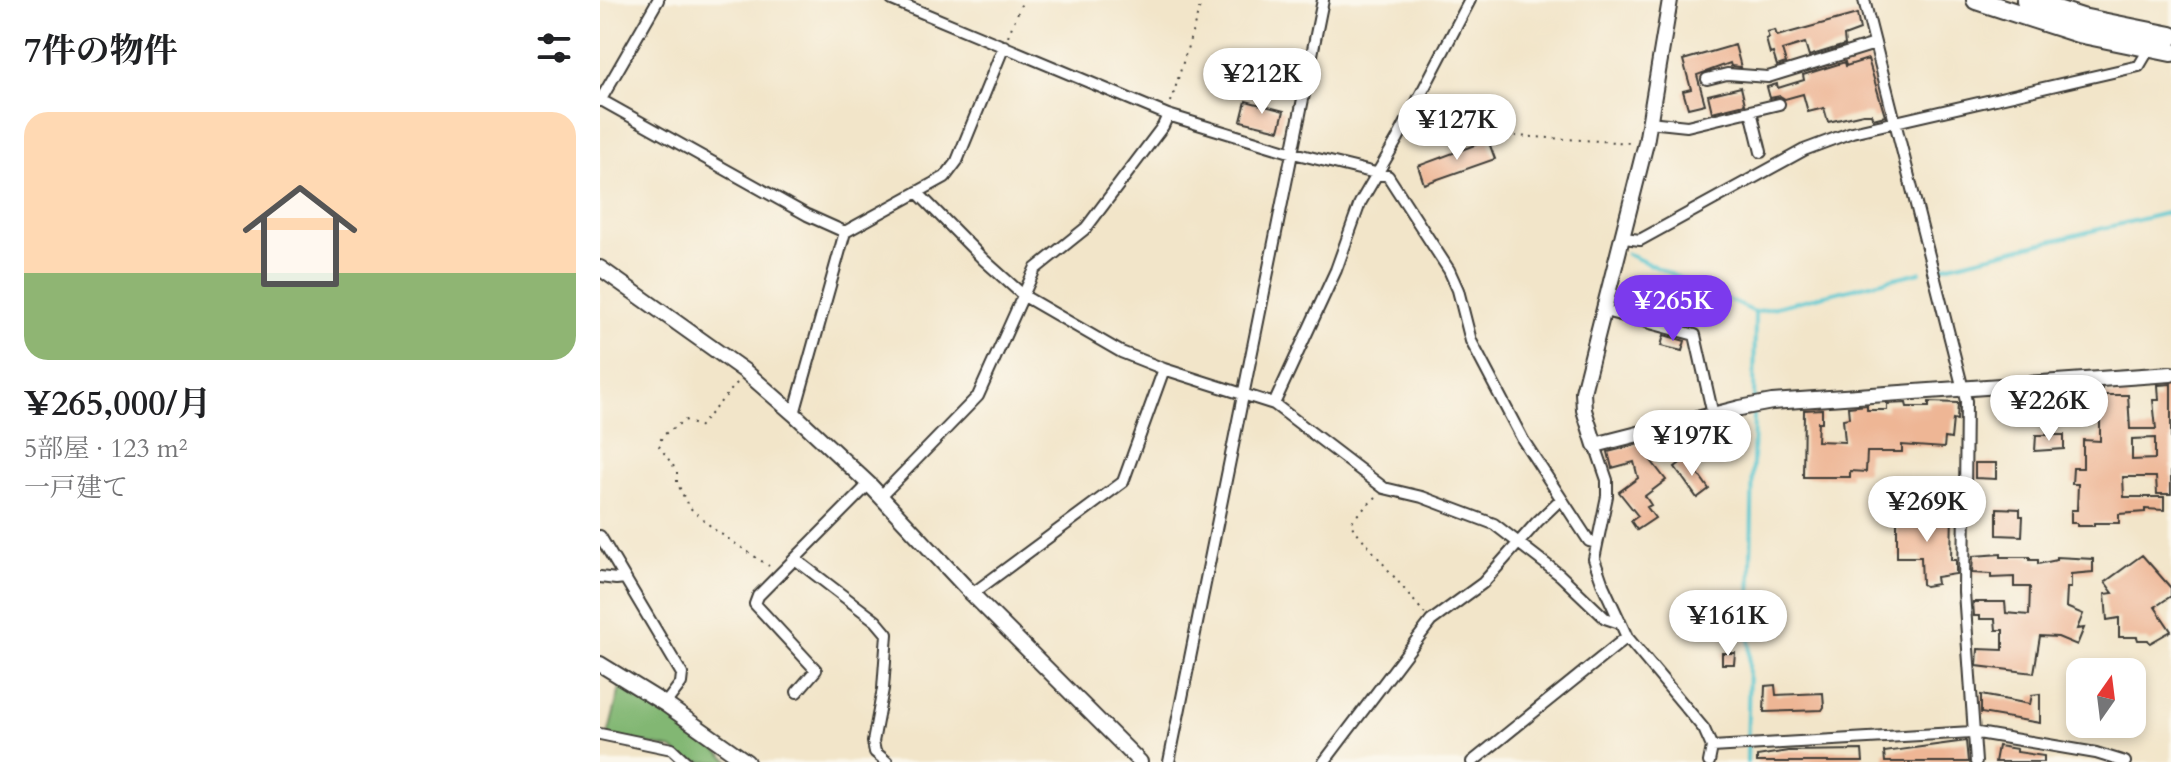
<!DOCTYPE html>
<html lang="ja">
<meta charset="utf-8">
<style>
body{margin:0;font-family:Cardo,"Noto Serif JP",serif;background:#f2f2f2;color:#202124;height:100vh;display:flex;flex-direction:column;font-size:30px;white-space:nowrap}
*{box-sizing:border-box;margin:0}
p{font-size:26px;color:#757577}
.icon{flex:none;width:44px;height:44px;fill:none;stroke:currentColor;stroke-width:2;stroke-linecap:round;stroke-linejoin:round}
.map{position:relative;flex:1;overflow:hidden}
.details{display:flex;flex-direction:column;background:#fff;width:600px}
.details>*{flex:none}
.needle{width:52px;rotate:14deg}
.controls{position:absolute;left:1466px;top:658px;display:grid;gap:16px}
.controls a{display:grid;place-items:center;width:80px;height:80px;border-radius:16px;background:#fff;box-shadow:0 4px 12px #0003;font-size:40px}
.price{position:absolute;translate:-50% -68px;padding:0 18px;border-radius:28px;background:#fff;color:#222;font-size:26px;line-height:52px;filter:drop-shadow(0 2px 4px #0008)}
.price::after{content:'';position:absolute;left:50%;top:48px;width:24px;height:18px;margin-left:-12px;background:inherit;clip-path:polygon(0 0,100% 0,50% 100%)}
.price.current{background:#7c3aed;color:#fff}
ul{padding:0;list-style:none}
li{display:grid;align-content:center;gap:16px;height:424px;padding:0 24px}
li span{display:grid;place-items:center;height:248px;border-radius:24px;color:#555}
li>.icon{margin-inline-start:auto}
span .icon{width:144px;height:144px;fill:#fffc;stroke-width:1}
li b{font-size:34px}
h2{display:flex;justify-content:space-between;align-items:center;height:96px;padding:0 24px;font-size:34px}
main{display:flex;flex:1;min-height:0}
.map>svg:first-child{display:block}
</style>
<main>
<section class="details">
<h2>7件の物件<svg class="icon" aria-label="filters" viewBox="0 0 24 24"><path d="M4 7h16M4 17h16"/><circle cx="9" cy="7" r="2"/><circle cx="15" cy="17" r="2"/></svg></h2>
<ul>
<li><span style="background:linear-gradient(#ffd9b3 65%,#8fb573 0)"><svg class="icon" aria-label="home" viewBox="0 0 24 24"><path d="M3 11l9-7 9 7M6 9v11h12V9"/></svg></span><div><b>¥265,000/月</b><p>5部屋 · 123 m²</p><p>一戸建て</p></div></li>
</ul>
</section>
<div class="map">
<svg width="1571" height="762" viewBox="0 0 1571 762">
<rect width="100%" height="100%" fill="#fbf7ec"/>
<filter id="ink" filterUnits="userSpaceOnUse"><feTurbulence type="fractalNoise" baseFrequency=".0125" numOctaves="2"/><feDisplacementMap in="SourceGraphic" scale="16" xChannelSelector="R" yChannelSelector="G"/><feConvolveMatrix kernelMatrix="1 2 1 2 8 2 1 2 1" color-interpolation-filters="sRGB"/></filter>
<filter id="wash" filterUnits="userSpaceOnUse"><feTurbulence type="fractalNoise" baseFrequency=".006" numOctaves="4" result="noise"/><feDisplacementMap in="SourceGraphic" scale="32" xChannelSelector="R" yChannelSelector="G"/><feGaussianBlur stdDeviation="1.8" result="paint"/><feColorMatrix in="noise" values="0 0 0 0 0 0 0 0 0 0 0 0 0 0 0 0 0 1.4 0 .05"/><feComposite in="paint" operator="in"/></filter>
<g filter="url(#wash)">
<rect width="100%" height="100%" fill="#f2e5c9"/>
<path fill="#82b773" stroke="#4f6a48" stroke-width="2" d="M23 676 131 762H86L72 749 8 736Z"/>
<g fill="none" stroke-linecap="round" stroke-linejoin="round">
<path stroke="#59c6cf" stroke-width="4" d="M1027 254 1155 312 1320 272
M1341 267 1571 212
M1154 402 1155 312
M1147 762 1154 411"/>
</g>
<g id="blocks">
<path fill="#eeb695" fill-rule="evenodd" d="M1257 14 1260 30 1244 36 1245 45 1209 56 1205 43 1182 50 1186 63 1177 66 1173 53 1170 54 1166 39 1169 38 1167 32 1175 30 1177 36Z
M1135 45 1141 67 1131 66 1130 63 1097 75 1105 104 1088 108 1083 91 1091 89 1083 60Z
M1268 59 1285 116 1273 119 1271 114H1263L1228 122 1224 108 1208 112 1203 94 1185 99 1180 96 1170 98 1167 87 1177 84 1178 88 1204 80 1203 75 1245 62 1246 66Z
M1141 87 1145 104 1112 112 1108 95Z
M646 101 684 111 679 130 641 121Z
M825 104H850L849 132H829V123H823Z
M888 140 895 159 824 184 818 166Z
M1064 335 1085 341 1082 351 1061 346Z
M1571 384V494H1557L1556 477H1523L1524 497H1564V510L1545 509V512L1519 514V523H1494V526H1477V523H1471V510H1477L1478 484H1472L1473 468H1483V440L1500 441V415L1465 414 1466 425 1456 426 1455 412 1437 413 1436 395 1466 391V396H1493V390L1502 389V395H1528L1530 429H1556L1553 400H1559L1558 385ZM1555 438V459L1532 460V439Z
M1329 402 1358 403 1357 420 1353 419 1351 439 1345 438 1344 448 1302 445V452H1267L1266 472 1250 471V477H1203L1204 410 1222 409V422H1218L1217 441 1245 442 1243 419 1249 418 1248 407 1267 405V410H1287V404L1306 403 1307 407H1329Z
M1436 435H1464V449L1435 451Z
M1055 440 1059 456 1049 458 1066 480 1045 496 1051 505 1047 507 1055 518 1037 530 1031 521 1038 516 1019 492 1038 478 1034 462 1012 468 1008 452Z
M1087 458 1109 489 1097 498 1075 467Z
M1375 463H1396V479L1375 478Z
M1397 508 1420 509V516H1423L1422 536 1397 535Z
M1340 511H1352L1351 560H1356V574L1336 577 1337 584 1325 586 1322 584 1321 557H1297V514L1319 515V520H1339Z
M1401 554V557H1430V560H1438V564L1457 560V557L1493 559V572L1471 574V588H1467L1466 607 1483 614 1477 629 1484 628 1477 645 1458 637 1440 636 1434 673 1377 666 1378 649 1403 650V630H1396L1395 619H1380V616H1374L1373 602H1405L1406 613 1429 615 1430 587H1414V577L1391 578V574L1372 573 1373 556Z
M1542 555 1571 588V596L1555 607 1571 631 1550 643 1548 640H1538L1537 637H1519V618L1507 620 1505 594 1513 593 1505 582Z
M1122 653H1135L1134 664H1122Z
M1175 685 1176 695 1223 693 1224 707 1222 710 1164 712 1165 686Z
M1440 694V723L1381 713V695L1430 704 1432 695Z
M1366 741 1368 762H1285L1284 752Z
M1398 746 1417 749V752L1444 756V762H1395Z
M1262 750 1263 762H1157V756L1188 751Z"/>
</g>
</g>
<g filter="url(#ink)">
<use href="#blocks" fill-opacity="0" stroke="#3c3a36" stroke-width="2"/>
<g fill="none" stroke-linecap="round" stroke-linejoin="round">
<g stroke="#3c3a36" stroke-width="14">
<path id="street" d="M292 0 568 115 693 153 788 176 849 270 858 290 871 341 923 440 989 541 996 543
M1264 0 1366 401 1364 592 1376 762
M1107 79 1127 74 1168 77 1275 44
M1 100 207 215 245 232
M0 101 58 0
M1151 111 1161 152
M1049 122 1087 126 1179 104
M317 192 384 260 424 296 521 352 564 369 674 404 784 488 822 497 894 524 960 575 1005 618 1020 623
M1024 238 1040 240 1204 150 1252 132 1539 66 1549 49
M1005 311 1095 335 1113 415
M674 404 736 270 760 203 798 138 870 0
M194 414 245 232 345 177 357 161 404 46
M995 445 1007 480V496L994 559 1003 585 1027 637 1104 729 1112 747
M280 497 378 396 435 269 486 228 563 126 568 115
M0 536 82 674 81 683 65 704
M195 559 276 621 287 634 283 689 273 742 275 752 287 762
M0 577 16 579 25 578
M372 594 523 482 564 369
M197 692 216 670 155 604 158 596 269 484
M0 734 72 749 86 762
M569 762 723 0
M724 762 831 621 883 583 937 522 961 499
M872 762 1027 637
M1109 762 1112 747 1372 732 1496 753 1525 762"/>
</g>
<g stroke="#3c3a36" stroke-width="18">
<path id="secondary" d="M1070 0 1046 143 983 392 984 410 995 445 1140 408 1172 402 1571 374
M0 268 146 372 194 414 269 484 372 594 540 762
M0 664 65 704 147 762"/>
</g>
<g stroke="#3c3a36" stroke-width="22">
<path id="highway" d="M1376 0 1478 33 1571 52
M1426 0 1482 18 1571 36"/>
</g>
<path stroke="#3c3a36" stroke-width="2" stroke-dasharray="2 6" stroke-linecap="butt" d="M408 36 423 0
M571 102 602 0
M811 139 900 135 1032 143
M137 383 99 427 85 420 62 436 59 446 77 471V482L88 506 115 530 169 566
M776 497 754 518 751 525 825 614"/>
<use href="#street" stroke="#fff" stroke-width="10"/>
<use href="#secondary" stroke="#fff" stroke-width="14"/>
<use href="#highway" stroke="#fff" stroke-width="18"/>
</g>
</g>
</svg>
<div class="controls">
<a><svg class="needle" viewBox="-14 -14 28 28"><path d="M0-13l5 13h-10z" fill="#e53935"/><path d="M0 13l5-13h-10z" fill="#757577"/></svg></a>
</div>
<b class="price" style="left:662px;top:116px">¥212K</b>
<b class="price" style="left:857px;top:162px">¥127K</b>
<b class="price current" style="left:1073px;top:343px">¥265K</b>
<b class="price" style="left:1449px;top:443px">¥226K</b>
<b class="price" style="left:1092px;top:478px">¥197K</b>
<b class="price" style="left:1327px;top:544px">¥269K</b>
<b class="price" style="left:1128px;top:658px">¥161K</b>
</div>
</main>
